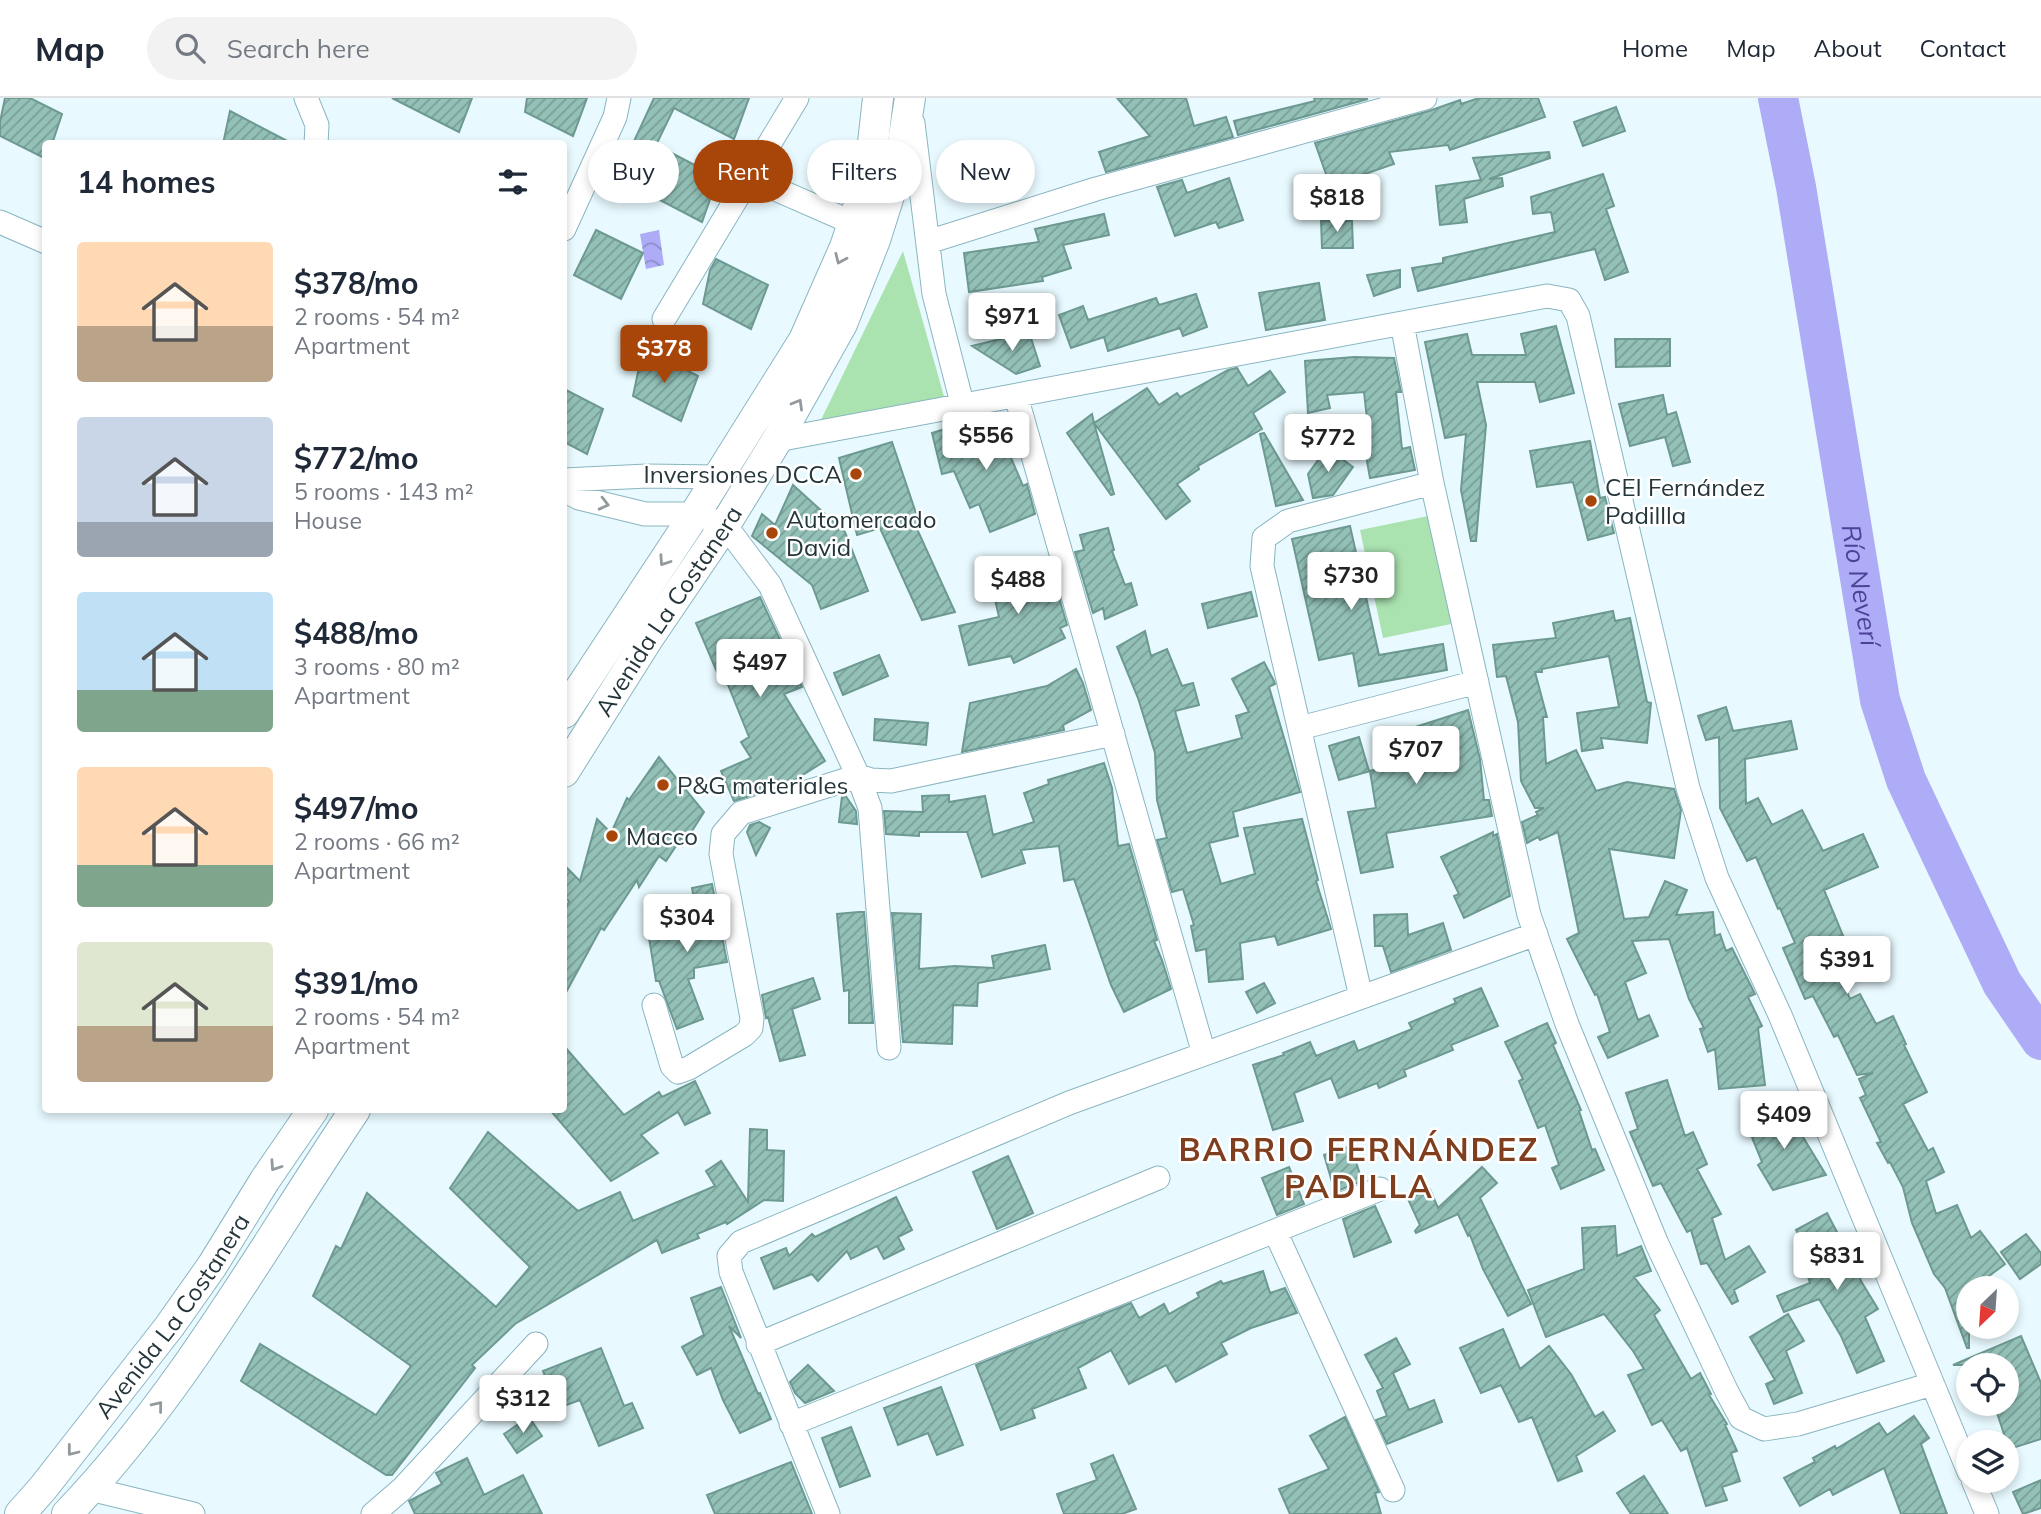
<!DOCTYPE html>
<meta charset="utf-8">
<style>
body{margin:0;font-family:Mulish,sans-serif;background:#f2f2f3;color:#1f2937;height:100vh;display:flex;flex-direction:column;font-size:26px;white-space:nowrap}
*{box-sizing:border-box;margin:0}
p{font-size:23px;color:#747a83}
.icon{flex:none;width:38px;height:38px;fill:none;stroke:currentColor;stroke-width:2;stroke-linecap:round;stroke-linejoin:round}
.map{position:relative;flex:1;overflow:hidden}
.side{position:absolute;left:42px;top:42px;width:525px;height:973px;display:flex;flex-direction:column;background:#fff;border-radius:7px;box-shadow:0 4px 10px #0003}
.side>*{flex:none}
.guide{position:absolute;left:588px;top:42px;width:665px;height:63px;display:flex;gap:14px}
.needle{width:46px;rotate:205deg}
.controls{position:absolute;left:1956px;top:1178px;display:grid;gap:14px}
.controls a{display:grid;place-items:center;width:63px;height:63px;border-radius:50%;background:#fff;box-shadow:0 4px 10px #0003;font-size:35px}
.price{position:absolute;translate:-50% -60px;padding:0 16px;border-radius:7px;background:#fff;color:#222;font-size:23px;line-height:46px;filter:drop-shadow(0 2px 4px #0008)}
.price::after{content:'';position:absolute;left:50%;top:42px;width:21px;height:16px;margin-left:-10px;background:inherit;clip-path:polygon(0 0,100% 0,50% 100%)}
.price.on{background:#a84508;color:#fff}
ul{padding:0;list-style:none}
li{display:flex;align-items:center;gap:21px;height:175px;padding:0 35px}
li span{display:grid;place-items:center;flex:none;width:196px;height:140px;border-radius:7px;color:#555}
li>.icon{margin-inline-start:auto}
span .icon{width:84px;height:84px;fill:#fffc;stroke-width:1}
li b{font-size:30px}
h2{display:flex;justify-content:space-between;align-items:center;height:84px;padding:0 35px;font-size:30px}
.tag{padding:0 24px;border-radius:32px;background:#fff;box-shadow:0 4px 10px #0003;font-size:24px;line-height:63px}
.tag.on{background:#a84508;color:#fff}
header{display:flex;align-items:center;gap:42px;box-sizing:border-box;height:98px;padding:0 35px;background:#fff;border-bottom:2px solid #e0e1e3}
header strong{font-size:33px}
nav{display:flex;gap:38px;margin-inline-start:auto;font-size:24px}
.search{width:490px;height:63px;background:#f2f2f3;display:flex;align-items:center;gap:18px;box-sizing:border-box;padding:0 24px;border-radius:38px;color:#747a83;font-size:26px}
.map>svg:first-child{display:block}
</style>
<header>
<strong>Map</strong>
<div class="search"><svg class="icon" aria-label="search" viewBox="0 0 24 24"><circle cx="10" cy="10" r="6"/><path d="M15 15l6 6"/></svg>Search here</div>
<nav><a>Home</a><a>Map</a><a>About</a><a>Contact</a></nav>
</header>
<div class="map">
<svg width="2041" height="1416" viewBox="0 0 2041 1416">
<defs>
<pattern id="water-waves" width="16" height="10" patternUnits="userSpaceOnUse" patternTransform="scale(1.75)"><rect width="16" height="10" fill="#aeacf7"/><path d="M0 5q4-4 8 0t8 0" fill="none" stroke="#8d8dc9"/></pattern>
<pattern id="building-hatch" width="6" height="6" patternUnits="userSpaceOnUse" patternTransform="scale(1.75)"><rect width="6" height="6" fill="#93c1b8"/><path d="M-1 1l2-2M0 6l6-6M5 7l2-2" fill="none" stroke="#789e97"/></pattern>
</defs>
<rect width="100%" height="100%" fill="#e8faff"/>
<path fill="#aae2b0" d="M903 153 945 302 818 328Z
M1433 417 1456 525 1383 540 1360 432Z"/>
<path fill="url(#water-waves)" d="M659 132 664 167 646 171 640 136Z"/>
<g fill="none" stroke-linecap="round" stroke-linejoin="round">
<path stroke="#aeacf7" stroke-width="40" id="s1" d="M1778 0 1796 89 1880 602 1906 682 1940 754 2002 885 2041 942"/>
</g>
<path fill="url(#building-hatch)" stroke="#6d9991" stroke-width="2" d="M5 0H30L62 16 52 46H46V61L0 38V24Z
M392 0H472L459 34Z
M527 0H587L573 38 525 14Z
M654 0H749L734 41 674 10 656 47 718 79 702 124 654 99 660 69 629 54Z
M1117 0H1186L1194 28 1226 19 1233 39 1106 74 1099 54 1150 38Z
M1314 0 1368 1 1238 37 1234 23 1315 3Z
M1479 0H1538L1545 19 1450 52 1448 47 1389 54 1394 66 1359 78 1361 83 1332 93 1315 45 1429 13 1460 2 1461 6Z
M1616 9 1625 33 1583 48 1574 24Z
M230 13 293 46H223Z
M1549 54 1550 60 1489 81 1502 80 1503 88 1464 101 1467 124 1440 127 1436 88 1481 82 1473 60Z
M1603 76 1614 108 1606 111 1628 174 1605 182 1595 151 1418 193 1412 170 1443 165V160L1555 134 1551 114 1533 116 1531 99Z
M1229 80 1243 122 1219 130 1216 124 1175 138 1157 89 1182 82 1187 95Z
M1104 116 1109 137 1063 147 1071 170 1042 179 1043 183 969 194 964 155 1039 144 1035 131Z
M1321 123H1352L1353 150H1322Z
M596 132 643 155 621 201 574 177Z
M716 161 768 187 751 231 703 206 710 172Z
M1400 172V189L1374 198 1367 177Z
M1319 185 1325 222 1266 232 1259 195Z
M1196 196 1207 229 1183 238 1180 230 1108 253 1104 239 1071 250 1059 217 1083 208 1088 222 1156 200 1159 207Z
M1556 228 1574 295 1540 304 1535 284H1477L1486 327 1476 443H1471L1461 392 1466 336 1445 340 1425 244 1467 236 1472 257H1526L1521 236Z
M1029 234 1040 268 1016 276 972 248Z
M1615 241H1670V268L1616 269Z
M643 250 698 278 681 323 633 298Z
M1354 259 1394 260 1401 294H1396L1402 351 1410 349 1415 372 1370 380 1366 358 1371 357 1364 294 1327 297 1330 310 1308 315 1305 263Z
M1237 270 1248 288 1270 273 1285 294 1253 315 1262 331 1198 368 1199 371 1177 386 1190 403 1166 421 1094 325 1114 396 1111 397 1067 335 1092 316 1094 325 1147 290 1159 307 1177 295 1180 299 1228 272Z
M564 291 603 311 587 356 564 344Z
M1663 297 1667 317 1676 314 1690 364 1673 368 1665 339 1630 348 1619 306Z
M1007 319 1017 352 1009 355 1023 388 1027 386 1035 416 990 434 979 406 970 410 954 373 942 376 932 335 955 328 960 338Z
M1264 335 1303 402 1276 408 1260 336Z
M1590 343 1600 400 1605 399 1614 435 1588 442 1573 384 1537 389 1530 353Z
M892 344 921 430 917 431 955 514 922 522 880 430 857 437 839 360Z
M1327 350 1353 369 1333 397 1313 400 1308 376Z
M793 387 845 434 868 493 821 511 812 487 752 438 762 416 775 427Z
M1350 428 1379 557 1443 546 1447 572 1359 588 1353 555 1319 562 1292 441Z
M1108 430 1114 452 1112 453 1125 487 1131 485 1137 507 1105 521 1103 510 1093 515 1075 454 1084 452 1080 437Z
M1048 461 1067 527 1060 530 1065 540 1014 565 1011 558 969 567 959 528 999 519 989 475Z
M1251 494 1257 518 1208 530 1202 506Z
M760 499 802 589 784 596 825 663 788 686 734 703 721 673 751 660 741 644 749 639 722 572 717 574 696 525Z
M1613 513 1615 523 1630 520 1647 604 1651 605 1647 645 1601 640 1603 650 1582 653 1577 615 1619 609 1609 558 1542 571V574H1535L1547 619H1543L1546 666 1576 652 1596 693 1627 684 1674 691 1681 712 1674 760 1609 751 1624 821 1649 819 1665 783 1687 792 1676 817 1713 814 1715 838 1720 836 1726 853 1732 850 1755 896 1748 899 1762 928 1758 930 1765 987 1719 991 1715 951 1708 954 1700 931 1704 930 1689 901 1669 841 1632 843 1646 875 1625 884 1638 922 1649 917 1658 938 1608 960 1598 939 1610 934 1597 896 1595 897 1567 841 1579 835 1558 734 1540 742 1538 739 1527 745 1522 724 1538 717 1536 714 1544 710H1535L1521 683 1518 624 1506 578 1497 579 1493 547 1556 540 1553 525Z
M1145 533 1151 558 1167 551 1182 588 1193 585 1199 607 1175 613 1187 655 1242 640 1236 618 1249 614 1232 581 1264 564 1274 583 1275 586 1269 589 1300 694 1233 714 1238 738 1209 745 1221 786 1255 776 1244 730 1302 721 1318 782 1316 783 1331 831 1278 847 1275 838 1240 845 1243 881 1209 884 1206 851 1196 853 1191 828 1194 827 1183 791 1172 794 1157 742 1167 740 1157 702 1155 655 1138 600 1117 549Z
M879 557 888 578 843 597 834 575Z
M1076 571 1083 585 1091 612 1063 627 1064 632 962 654 970 605 1047 588Z
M1726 609 1733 633 1791 623 1797 651 1745 661 1746 706 1758 700 1772 727 1802 712 1823 753 1863 736 1878 769 1824 792 1844 840 1827 847 1850 901 1860 896 1876 926 1893 918 1906 946 1904 947 1927 994 1903 1006 1928 1053 1933 1050 1944 1074 1926 1083 1936 1116 1957 1107 1971 1140 1980 1133 2005 1166 1973 1190H1969V1250H1967L1945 1190 1934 1176 1912 1125 1903 1089 1890 1064 1888 1065 1877 1045 1881 1044 1860 1000 1866 997 1859 981 1873 975 1857 977 1838 937 1834 939 1813 898 1805 901 1783 850 1795 845 1780 810 1778 811 1756 759 1747 763 1720 710 1719 639 1706 642 1698 618Z
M1468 612 1480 661 1484 702H1489L1492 718 1386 735 1393 769 1361 775 1348 714 1376 710 1370 673 1339 682 1329 648 1359 639 1369 673 1407 665 1397 635Z
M875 621 928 625 926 647 874 642Z
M659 659 704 714 683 747 682 739 666 763 659 758 639 789 637 782 604 832 601 830 564 898V816L569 803 564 799V767L580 783 597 721 611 735 627 700 629 702Z
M1104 665 1112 690 1118 748 1129 746 1157 842 1154 843 1162 862 1171 891 1124 914 1111 887 1074 781 1064 783 1059 748 1021 752 1025 765 982 779 967 734H919V738L886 736 884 713 923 714 922 698 949 697V704L985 698 993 737 1034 724 1024 695 1049 686 1048 682Z
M845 697 856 713 857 726 839 724 842 698Z
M759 724 770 730 756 757 747 734 750 727Z
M1493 734V738L1497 736 1510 798 1464 820 1454 798 1459 796 1441 759Z
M712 786 727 864 694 870V880L688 881 703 921 677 931 659 883H656L647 827 697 817 692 790Z
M859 814H864L873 925H849V892L844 893 837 816Z
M892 815 921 816 919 871 955 868 994 870 992 858 1045 847 1050 871 978 885 977 908 953 907 952 946 903 944Z
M1407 816 1408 837 1443 825 1451 852 1391 874 1383 848H1375L1374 817Z
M813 880 820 901 792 911 805 957 780 963 768 919 766 920 762 897Z
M1264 885 1275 905 1257 915 1246 894Z
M1481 890 1498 928 1451 947 1453 952 1404 972 1406 978 1379 990 1377 985 1339 1000 1331 980 1294 995 1303 1023 1273 1032 1253 967 1284 957 1283 955 1310 944 1316 958 1354 943 1358 953 1412 931 1409 925 1456 905 1454 901Z
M1547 925 1556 945 1553 947 1581 1012 1579 1013 1592 1052 1595 1051 1604 1072 1561 1091 1552 1070 1559 1067 1545 1027 1538 1030 1519 983 1523 981 1505 944Z
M564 948 624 1017 659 994 662 999 695 983 710 1015 685 1027 678 1014 641 1037 658 1055 611 1083 550 1012H564Z
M1667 982 1685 1038 1693 1034 1707 1066 1697 1071 1721 1116 1712 1120 1725 1162 1749 1148 1765 1174 1734 1192 1738 1203 1732 1206 1707 1165 1701 1166 1691 1132 1687 1134 1661 1085 1653 1088 1630 1034 1638 1031 1626 995Z
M1790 1010 1800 1034 1826 1077 1773 1092 1758 1067 1762 1064 1747 1027Z
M750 1031 767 1032V1052L784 1053 783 1103 764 1102 727 1126 726 1124 697 1136 699 1140 662 1155 657 1142 515 1226 472 1267 475 1270 392 1377H386L241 1283 260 1246 376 1317 411 1268 313 1198 336 1148 341 1151 367 1095 496 1209 530 1169 450 1090 488 1034 578 1113 620 1094 633 1123 715 1088 706 1073 721 1063 748 1104Z
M1351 1048 1362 1083 1335 1094 1324 1057Z
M1008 1058 1033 1115 997 1131 973 1074Z
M1289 1069 1304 1106 1277 1117 1262 1080Z
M1482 1069 1497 1085 1480 1100 1531 1206 1508 1218 1483 1171 1470 1137 1468 1138 1458 1116 1416 1135 1415 1133 1420 1127 1408 1101 1430 1091 1438 1110Z
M896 1099 912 1132 898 1139 904 1151 884 1161 877 1148 851 1161 847 1153 818 1183 812 1176 774 1191 761 1160 786 1150 789 1158 812 1136 815 1139Z
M1375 1108 1391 1144 1354 1159 1343 1121Z
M1827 1115 1850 1159H1853L1861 1183 1878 1211 1865 1219 1884 1263 1857 1275 1841 1238 1819 1201 1784 1214 1777 1198 1810 1185 1806 1172 1816 1169 1796 1132Z
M1615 1128 1617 1158 1641 1148 1651 1173 1634 1179 1660 1212 1654 1217 1691 1281 1700 1275 1711 1296 1709 1297 1727 1326 1725 1327 1737 1353 1731 1355 1740 1383 1722 1389 1727 1402 1706 1408 1687 1350 1681 1353 1662 1322 1652 1327 1628 1277 1644 1271 1633 1253 1604 1216 1546 1239 1528 1192 1584 1171 1582 1130Z
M2026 1136 2041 1155V1166L2020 1181 2001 1154Z
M1263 1173 1270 1195 1285 1190 1297 1215 1251 1230 1221 1245 1227 1256 1176 1284 1166 1267 1129 1286 1111 1252 1078 1270 1086 1290 1032 1311 1035 1320 1001 1332 976 1267 1131 1205 1139 1220 1164 1206 1169 1216 1199 1199 1197 1195 1221 1183 1223 1186Z
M721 1189 741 1240 729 1228 758 1296 760 1295 771 1321 740 1335 723 1302 711 1270 697 1277 682 1249 704 1237 691 1200Z
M1788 1216 1804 1243 1786 1253 1802 1295 1774 1306 1766 1286 1775 1282 1750 1239Z
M1503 1231 1520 1271 1549 1248 1571 1276 1595 1319 1603 1314 1615 1333 1576 1358 1582 1373 1558 1383 1532 1319 1519 1324 1501 1287 1481 1295 1460 1250Z
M2021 1238 2041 1285V1341L2009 1351 1994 1306H2007V1267H1953Z
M1396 1240 1410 1266 1393 1275 1409 1312 1434 1302 1442 1324 1387 1346 1376 1322 1387 1318 1377 1293 1383 1290 1365 1257Z
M601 1250 624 1308 632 1305 643 1330 599 1348 580 1302 558 1310 543 1273Z
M808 1267 834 1293 805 1305 795 1295 790 1284Z
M941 1289 963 1347 937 1357 928 1335 898 1347 884 1310Z
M1914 1318 1929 1340 1921 1346 1947 1416H1901L1884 1370 1833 1397 1830 1391 1800 1408 1784 1380 1815 1364 1813 1360 1835 1348 1836 1351 1879 1325 1887 1337Z
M529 1319 542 1338 517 1355 504 1336Z
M1345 1319 1379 1394 1375 1395 1381 1416H1290L1279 1391 1329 1371 1310 1338Z
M851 1329 870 1378 840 1389 822 1340Z
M1113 1357 1136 1411 1122 1416H1064L1057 1396 1097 1382 1091 1366Z
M467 1360 484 1397 523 1377 542 1416H415L409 1403 442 1386 436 1375Z
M791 1364 812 1416H715L707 1397Z
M1644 1378 1668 1416H1631L1617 1395Z
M2041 1382V1410L2023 1416 2013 1394Z"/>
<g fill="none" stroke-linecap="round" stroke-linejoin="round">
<g stroke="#89b5c0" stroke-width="25">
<path id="minor" d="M306 0 317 27 316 46
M913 25 934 196 963 309
M748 79 853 125
M0 124 46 144
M564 131 615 19 619 0
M928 144 1096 91 1425 0
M664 221 797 0
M1402 225 1432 385 1529 817 1567 926 1657 1146 1727 1294 1741 1320 1764 1331 1798 1326 1932 1286
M1016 298 1204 956
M777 342 1547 198 1569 202 1578 218 1688 690 1717 780 1780 917 1969 1374
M564 382 647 378 717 379
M564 392 579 400 645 416H695L725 427 770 487 858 678 871 682 891 683 1113 636
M1300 630 1477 584
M1361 899 1262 468 1264 440 1288 423 1432 385
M654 907 672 968 678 974 689 970 744 937 751 930 752 920 721 756 723 736 741 715 858 678 870 710 889 950
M1275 1133 1393 1392
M758 1246 1158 1080
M791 1326 1380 1091
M1973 1382 1987 1416
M90 1391 193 1416
M373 1416 402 1391 536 1246
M828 1416 731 1174 729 1158 741 1144 1069 1005 1536 836"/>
</g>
<g stroke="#89b5c0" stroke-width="32">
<g id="tertiary">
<path d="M564 615 695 416 804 242 845 149 858 110 872 54 878 0"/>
<path id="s2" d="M564 674 649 539 725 427 777 342 842 226 875 142 900 63 910 0"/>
<path id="s3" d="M20 1416 43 1390 169 1229 212 1168 265 1082 313 1012"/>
<path d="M67 1416C182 1296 263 1149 355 1012"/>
</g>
</g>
<use href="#minor" stroke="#fff" stroke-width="23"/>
<use href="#tertiary" stroke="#fff" stroke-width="30"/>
</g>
<defs><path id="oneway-chevron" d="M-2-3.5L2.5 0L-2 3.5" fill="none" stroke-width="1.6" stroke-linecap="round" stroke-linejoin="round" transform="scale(1.75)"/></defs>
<g stroke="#929a9d">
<use href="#oneway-chevron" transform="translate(840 161) rotate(114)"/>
<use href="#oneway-chevron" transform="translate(798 306) rotate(-60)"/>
<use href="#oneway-chevron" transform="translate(604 406) rotate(14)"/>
<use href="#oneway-chevron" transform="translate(664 463) rotate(124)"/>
<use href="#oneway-chevron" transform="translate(275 1068) rotate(124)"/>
<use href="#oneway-chevron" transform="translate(158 1308) rotate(-51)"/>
<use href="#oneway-chevron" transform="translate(72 1353) rotate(128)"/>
</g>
<g fill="#a84508" stroke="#fff" stroke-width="2.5">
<circle cx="856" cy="376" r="7"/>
<circle cx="1591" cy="403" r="7"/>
<circle cx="772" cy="435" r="7"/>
<circle cx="663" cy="687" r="7"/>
<circle cx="612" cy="738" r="7"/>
</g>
<g text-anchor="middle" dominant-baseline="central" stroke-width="5" stroke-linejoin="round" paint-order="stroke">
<g font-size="24" fill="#24363b" stroke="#fff" text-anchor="start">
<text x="842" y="376" text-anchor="end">Inversiones DCCA</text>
<text x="1605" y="389">CEI Fernández<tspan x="1605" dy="28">Padillla</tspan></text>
<text x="786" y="421">Automercado<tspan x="786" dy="28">David</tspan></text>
<text x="677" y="687">P&amp;G materiales</text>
<text x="626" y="738">Macco</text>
</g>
<g font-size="24" fill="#24363b" stroke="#fff">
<text stroke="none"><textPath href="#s2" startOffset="192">Avenida La Costanera</textPath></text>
<text stroke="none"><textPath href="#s3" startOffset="250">Avenida La Costanera</textPath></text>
</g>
<g font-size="26" font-style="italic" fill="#4c4298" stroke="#fff">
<text stroke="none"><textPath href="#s1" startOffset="494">Río Neverí</textPath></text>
</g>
<g font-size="32" font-weight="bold" letter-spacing="2" fill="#7f3e1e" stroke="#fff">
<text x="1359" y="1051">BARRIO FERNÁNDEZ<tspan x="1359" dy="37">PADILLA</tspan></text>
</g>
</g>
</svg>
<div class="controls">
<a><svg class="needle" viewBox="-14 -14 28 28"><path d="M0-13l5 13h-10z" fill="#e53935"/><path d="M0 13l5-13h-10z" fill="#747a83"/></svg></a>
<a><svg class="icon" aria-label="locate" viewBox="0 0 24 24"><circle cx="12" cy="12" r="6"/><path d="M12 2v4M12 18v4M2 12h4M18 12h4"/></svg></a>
<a><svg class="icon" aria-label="layers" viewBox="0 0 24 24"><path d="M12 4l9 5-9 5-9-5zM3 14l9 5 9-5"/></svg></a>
</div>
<b class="price" style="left:1337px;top:136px">$818</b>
<b class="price" style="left:1012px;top:255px">$971</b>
<b class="price on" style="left:664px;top:287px">$378</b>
<b class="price" style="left:986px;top:374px">$556</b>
<b class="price" style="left:1328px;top:376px">$772</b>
<b class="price" style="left:1351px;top:514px">$730</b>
<b class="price" style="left:1018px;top:518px">$488</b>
<b class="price" style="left:760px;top:601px">$497</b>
<b class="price" style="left:1416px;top:688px">$707</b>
<b class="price" style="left:687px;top:856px">$304</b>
<b class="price" style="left:1847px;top:898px">$391</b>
<b class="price" style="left:1784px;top:1053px">$409</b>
<b class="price" style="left:1837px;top:1194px">$831</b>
<b class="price" style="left:523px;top:1337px">$312</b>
<div class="guide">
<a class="tag">Buy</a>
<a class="tag on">Rent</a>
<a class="tag">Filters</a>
<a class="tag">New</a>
</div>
<section class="side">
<h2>14 homes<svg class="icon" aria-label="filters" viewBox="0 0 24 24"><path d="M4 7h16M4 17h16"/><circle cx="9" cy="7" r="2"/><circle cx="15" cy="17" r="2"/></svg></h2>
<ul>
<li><span style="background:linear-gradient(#ffd9b3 60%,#b9a48a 0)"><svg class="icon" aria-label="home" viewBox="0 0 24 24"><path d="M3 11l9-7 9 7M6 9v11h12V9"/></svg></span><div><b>$378/mo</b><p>2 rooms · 54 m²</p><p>Apartment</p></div></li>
<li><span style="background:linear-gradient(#c9d6e8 75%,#9aa5b1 0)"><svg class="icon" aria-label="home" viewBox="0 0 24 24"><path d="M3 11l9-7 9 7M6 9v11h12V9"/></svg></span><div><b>$772/mo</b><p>5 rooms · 143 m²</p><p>House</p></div></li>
<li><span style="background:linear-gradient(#bfe0f5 70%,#7fa58c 0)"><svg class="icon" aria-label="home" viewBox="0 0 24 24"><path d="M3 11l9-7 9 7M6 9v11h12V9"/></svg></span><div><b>$488/mo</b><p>3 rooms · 80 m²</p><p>Apartment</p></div></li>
<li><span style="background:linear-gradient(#ffd9b3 70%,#7fa58c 0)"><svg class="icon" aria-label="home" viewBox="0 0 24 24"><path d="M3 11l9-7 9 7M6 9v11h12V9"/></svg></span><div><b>$497/mo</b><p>2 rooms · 66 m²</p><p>Apartment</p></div></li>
<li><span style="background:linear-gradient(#dfe7d0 60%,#b9a48a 0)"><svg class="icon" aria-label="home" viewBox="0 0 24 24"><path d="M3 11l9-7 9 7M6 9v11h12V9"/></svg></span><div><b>$391/mo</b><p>2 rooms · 54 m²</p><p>Apartment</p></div></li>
</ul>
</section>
</div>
